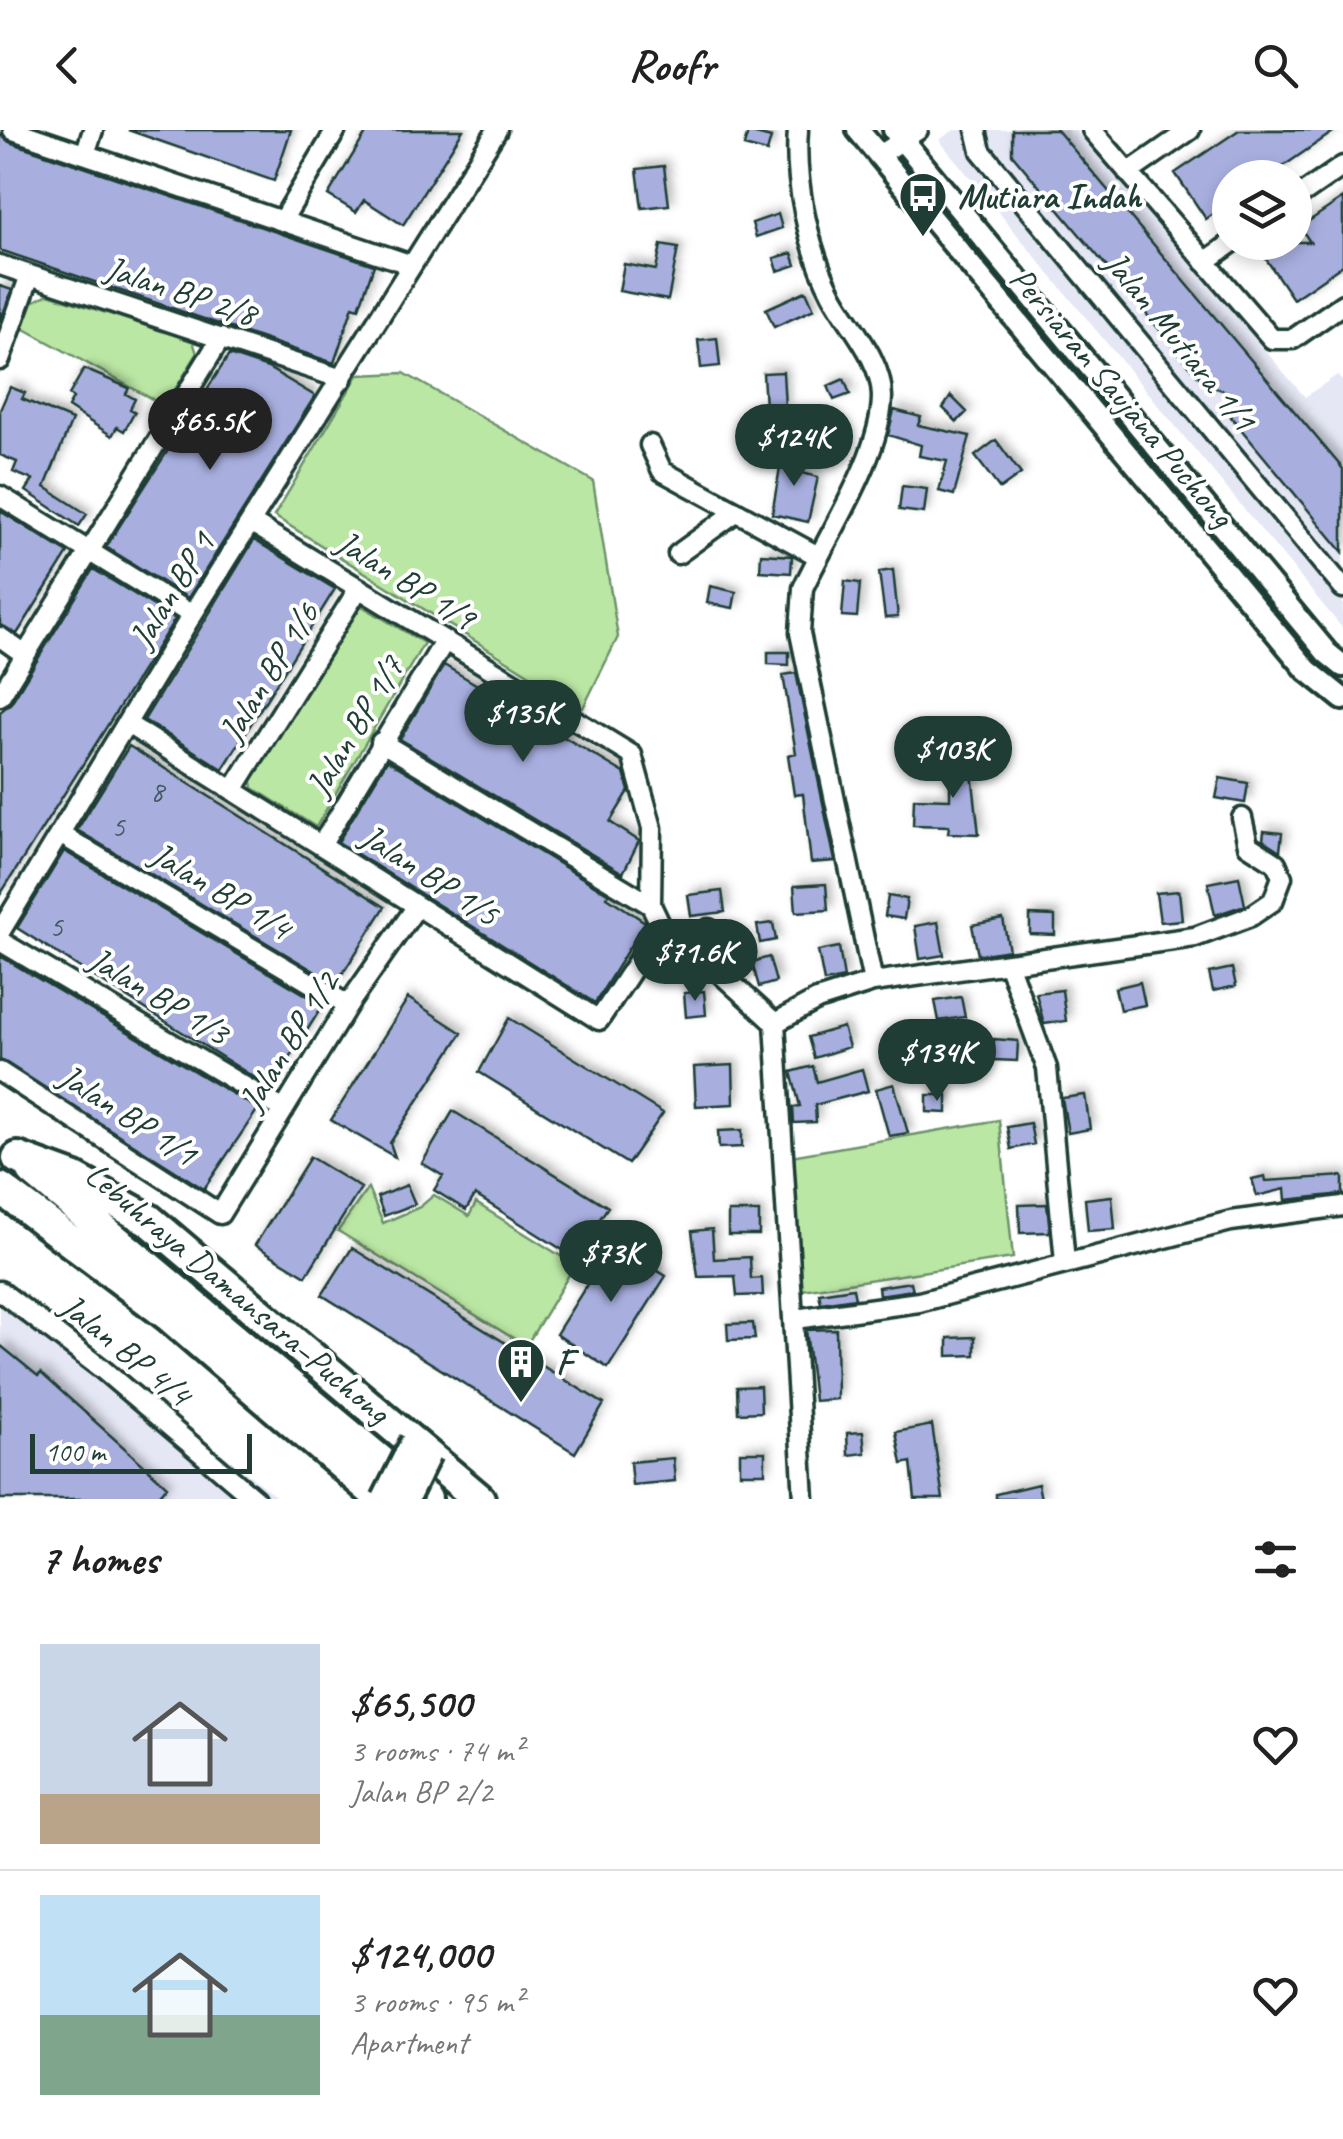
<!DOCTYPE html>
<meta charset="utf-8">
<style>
body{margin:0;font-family:Caveat,sans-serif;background:#f6f6f6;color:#222;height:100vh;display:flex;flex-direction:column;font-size:38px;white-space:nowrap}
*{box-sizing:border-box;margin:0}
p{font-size:32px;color:#767676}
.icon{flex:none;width:55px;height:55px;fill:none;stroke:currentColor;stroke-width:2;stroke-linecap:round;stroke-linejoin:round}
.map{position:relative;height:1369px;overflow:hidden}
.details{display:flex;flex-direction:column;background:#fff;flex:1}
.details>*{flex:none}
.fabs{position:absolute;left:1212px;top:30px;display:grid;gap:20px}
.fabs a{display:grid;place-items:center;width:100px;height:100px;border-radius:50%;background:#fff;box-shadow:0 5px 15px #0003;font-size:50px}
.scale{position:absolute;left:30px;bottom:25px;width:222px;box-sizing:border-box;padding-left:10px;border:5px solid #1f3d34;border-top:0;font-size:28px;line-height:35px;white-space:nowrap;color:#1f3d34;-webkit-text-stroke:8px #fff;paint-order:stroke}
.price{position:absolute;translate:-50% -85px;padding:0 22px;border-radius:35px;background:#1f3d34;color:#fff;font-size:32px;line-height:65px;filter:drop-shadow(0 2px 5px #0008)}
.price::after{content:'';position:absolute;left:50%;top:60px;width:30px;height:22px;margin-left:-15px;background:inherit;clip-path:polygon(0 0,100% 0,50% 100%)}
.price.active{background:#222;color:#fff}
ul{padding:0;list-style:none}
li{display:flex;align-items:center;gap:30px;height:250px;padding:0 40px}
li+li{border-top:2px solid #e0e0e0}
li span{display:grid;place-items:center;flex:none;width:280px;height:200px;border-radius:0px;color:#555}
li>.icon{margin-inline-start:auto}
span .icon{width:120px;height:120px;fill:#fffc;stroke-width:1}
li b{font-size:42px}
h2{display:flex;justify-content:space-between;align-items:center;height:120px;padding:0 40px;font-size:42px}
header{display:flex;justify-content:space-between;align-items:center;height:130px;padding:0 40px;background:#fff;font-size:45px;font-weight:700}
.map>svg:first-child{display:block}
</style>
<header><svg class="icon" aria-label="back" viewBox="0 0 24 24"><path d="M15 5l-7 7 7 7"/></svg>Roofr<svg class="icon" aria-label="search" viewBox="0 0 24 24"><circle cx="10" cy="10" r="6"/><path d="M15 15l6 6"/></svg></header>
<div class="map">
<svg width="1343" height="1369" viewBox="0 0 1343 1369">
<defs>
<filter id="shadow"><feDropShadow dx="4.5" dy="-4.5" stdDeviation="5" flood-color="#0004"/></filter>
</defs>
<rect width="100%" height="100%" fill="#fff"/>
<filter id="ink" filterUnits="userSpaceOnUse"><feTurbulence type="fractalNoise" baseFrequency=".01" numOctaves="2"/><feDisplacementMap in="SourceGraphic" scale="20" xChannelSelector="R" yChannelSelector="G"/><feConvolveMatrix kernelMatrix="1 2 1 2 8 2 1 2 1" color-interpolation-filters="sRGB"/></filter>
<g filter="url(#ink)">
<path fill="#e5e7f5" d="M954 0H1075L1305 267 1337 245 1343 252V499L939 10Z
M0 1146 279 1369H0Z"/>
<path fill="#bbe7a4" stroke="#6d926c" stroke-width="2.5" d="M48 164 193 211 197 224 165 276 23 198 33 172Z
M404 243 593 351 618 507 583 578 274 386 358 245Z
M355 472 424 513 316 697 253 658 250 640Z
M999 990 1013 1128 802 1160 791 1026Z
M368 1058 383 1093 420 1077 434 1065 469 1086 476 1073 575 1135 526 1216 338 1101Z"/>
<path fill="#a8afdf" stroke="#1f3d34" stroke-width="2.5" filter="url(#shadow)" d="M128 0H291L274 51Z
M368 0H463L403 95 364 70 356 82 328 65Z
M1012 0H1057L1343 339V422L1231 287 1229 262 1206 255 1012 24Z
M1239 0H1336L1266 48H1230V73L1206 89 1175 43Z
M748 2 771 8 767 22 744 16Z
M0 4 9 12 374 135 359 178 353 176 334 233 0 120Z
M664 36 669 75 642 78 637 39Z
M1343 68V135L1293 169 1262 123 1277 112H1310L1300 97Z
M778 84 782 98 756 107 752 93Z
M661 115 678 118 668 170 619 161 624 134 656 140Z
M792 123 796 135 778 141 774 128Z
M0 156 12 160 0 192Z
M806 161 814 179 774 197 766 179Z
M717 208 720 236 701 238 698 210Z
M229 225 268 238 315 266 188 468 106 417Z
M84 239 129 258 126 264 135 269 130 279 135 282 124 301 117 297 112 306 68 277 73 268 69 265Z
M783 242 785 277 765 278 763 243Z
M844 249 850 264 834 270 828 256Z
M10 257 25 263 22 269 72 290 45 357 87 384 79 396 26 361 33 350 13 342 17 332 0 325V280Z
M951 266 967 282 957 292 943 278Z
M894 280 921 287 918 295 970 306 954 365 939 361 947 331 919 326 921 315 888 305Z
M996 310 1021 344 1000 359 975 326Z
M783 320H799L798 342 818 347 808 392 772 384Z
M902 356 927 359 924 383 899 380Z
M0 381 68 423 17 504 0 495Z
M254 410 335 459 223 639 144 590Z
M761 424 792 426 791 443 760 441Z
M93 439 175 489 0 765V582L11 573Z
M893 440 898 487 885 488 879 442Z
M845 451 860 453 857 487 842 486Z
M710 456 736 462 733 478 707 473Z
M768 522H789V535L768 534Z
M444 535 624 643 629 661 610 692 639 711 623 743 400 609Z
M796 543 835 731 811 733 803 664 794 665 788 625 796 623 783 545Z
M129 616 385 777 336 854 77 700Z
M976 625 978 642 972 643 979 704 948 703 949 696 913 695 914 668 950 669V627Z
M387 630 609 764 607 767 645 792 595 873 338 712Z
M1220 648 1248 653 1245 673 1216 668Z
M1264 701 1282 703 1280 721 1263 710Z
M64 721 323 875 271 958 17 798Z
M1239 747 1245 775 1215 785 1208 753Z
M826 754 828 780 796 782 794 756Z
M722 761 725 782 691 786 688 765Z
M1179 761 1182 790 1160 792 1156 763Z
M888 766 907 769 904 789 885 786Z
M1030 785 1055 786V805L1030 804Z
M1003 789 1009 820 978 825 972 795Z
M938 792 944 825 920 829 915 796Z
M773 793 776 810 760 813 757 795Z
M697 802 700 826 673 829 670 805Z
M839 817 844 848 824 852 818 821Z
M0 826 258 979 204 1059 0 930Z
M769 827 776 852 759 857 752 832Z
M1232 838 1236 856 1213 861 1209 843Z
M1140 852 1145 875 1120 880 1115 858Z
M1062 860 1066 891 1044 894 1036 863Z
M704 861 706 885 686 887 684 863Z
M961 867 965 887 939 891 935 871Z
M408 868 462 903 390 1013 395 1027 331 990Z
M509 888 663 983 628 1034 479 942Z
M843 897 849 917 814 928 808 907Z
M926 908 964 909 963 941 925 940Z
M994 909 1018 911 1017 931 993 930Z
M733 935 734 974 696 976 694 937Z
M813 936 817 952 862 939 868 961 815 975 816 992 794 993 793 977 800 976 791 942Z
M894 954 908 1003 889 1006 876 959Z
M927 965H947V983L927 982Z
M1085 965 1090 999 1068 1003 1062 968Z
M453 981 608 1077 574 1127 475 1065 466 1080 434 1060 443 1046 422 1033Z
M1030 993 1034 1014 1011 1019 1007 997Z
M742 1000V1017L719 1018 718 1001Z
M310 1027 361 1058 306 1146 255 1115Z
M1265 1046 1266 1051 1343 1046V1064L1286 1070 1285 1059 1257 1066 1252 1049Z
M407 1055 415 1074 384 1086 377 1067Z
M1112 1066 1115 1099 1088 1101 1085 1069Z
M1047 1074 1050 1102 1020 1103 1019 1075Z
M728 1082H759V1105H728Z
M712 1099 714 1129 750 1127 751 1149 762 1148 763 1165 737 1166 735 1146 698 1147 692 1101Z
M613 1113 666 1146 608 1238 556 1204Z
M352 1118 604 1274 575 1323 322 1165Z
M911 1152 913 1160 879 1165 878 1157Z
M853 1158 855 1168 821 1173 819 1163Z
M753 1193 755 1209 728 1210 727 1194Z
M836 1199 837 1269 814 1271 806 1200Z
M975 1207V1225L948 1226V1208Z
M0 1215 38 1246 41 1243 167 1356 156 1369H0Z
M760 1256 761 1282 738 1283 737 1257Z
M932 1295 943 1369H915L911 1332 902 1334 896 1302Z
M863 1302 865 1323 848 1325 847 1303Z
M740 1322H765V1343H740Z
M673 1328 675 1351 632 1355 630 1332Z
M1038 1354 1041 1369H996V1364Z"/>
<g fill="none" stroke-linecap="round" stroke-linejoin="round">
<g stroke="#1f3d34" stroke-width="25">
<path id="minor" d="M13 0 412 135
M798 0C794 50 808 119 832 164 848 195 882 229 882 267 881 326 828 404 803 458L800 503 873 852 817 870 775 893 804 1369
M976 0 981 21 1343 458
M1092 0 1272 209H1293L1343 174
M85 24 93 0
M880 25 918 0
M1128 43 1190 0
M1295 69 1343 36
M283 89 336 0
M1205 132 1233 112
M0 135 342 249
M0 230 30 145
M650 315 662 341 818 426
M0 366 192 485
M678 424 736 382
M0 507 24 524
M0 566 221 208
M129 595 599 890 661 796 651 775 652 698 632 625 252 393
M381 612 651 775
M233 660 359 458
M60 704 348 875
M322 714 444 512
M709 799 720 843 775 893
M0 802 192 485 497 0
M0 811 284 980
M1008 833 1047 938 1065 1132
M873 852 1195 807 1251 786 1273 771 1282 747 1276 733 1248 715 1242 688
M0 942 220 1084 348 875 417 776
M0 1161 102 1239 255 1369
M795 1189 919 1172 1231 1091 1343 1076"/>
</g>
<g stroke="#1f3d34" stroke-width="28">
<path id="tertiary" d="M858 0 1307 540 1343 569
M894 0 1327 523 1343 536"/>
</g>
<g stroke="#1f3d34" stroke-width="38">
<path id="motorway" d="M18 1028 73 1048 149 1090 479 1369
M33 1041 426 1369
M0 1058 168 1185 382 1369"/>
</g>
<use href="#minor" stroke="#fff" stroke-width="18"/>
<use href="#tertiary" stroke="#fff" stroke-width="20"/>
<use href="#motorway" stroke="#fff" stroke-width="30"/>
<g stroke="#1f3d34" stroke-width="30" stroke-linecap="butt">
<path id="secondary-bridge" d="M384 1369 413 1311
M407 1369 429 1324"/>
</g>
<use href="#secondary-bridge" stroke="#fff" stroke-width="22"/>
</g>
</g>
<defs>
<g id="bus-pin" transform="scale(2.5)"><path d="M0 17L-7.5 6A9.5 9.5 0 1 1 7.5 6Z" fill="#1f3d34" stroke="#fff"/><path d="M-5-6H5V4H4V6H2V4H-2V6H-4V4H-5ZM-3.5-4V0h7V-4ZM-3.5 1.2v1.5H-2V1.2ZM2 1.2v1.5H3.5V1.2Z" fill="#fff"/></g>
<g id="building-pin" transform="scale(2.5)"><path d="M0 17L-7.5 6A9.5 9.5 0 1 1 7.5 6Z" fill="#1f3d34" stroke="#fff"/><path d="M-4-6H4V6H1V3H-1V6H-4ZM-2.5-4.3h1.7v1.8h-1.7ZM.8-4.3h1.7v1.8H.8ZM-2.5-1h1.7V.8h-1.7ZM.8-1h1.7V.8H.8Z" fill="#fff"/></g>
</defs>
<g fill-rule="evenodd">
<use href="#bus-pin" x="923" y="66"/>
<use href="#building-pin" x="521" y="1232"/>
</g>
<g text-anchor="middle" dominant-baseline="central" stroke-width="8" stroke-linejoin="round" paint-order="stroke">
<g font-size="30" fill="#415a5f">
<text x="157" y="661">8</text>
<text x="118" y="696">5</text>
<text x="56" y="796">5</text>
</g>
<g font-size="35" font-weight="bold" fill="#1f3d34" stroke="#fff" text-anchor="start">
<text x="958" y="66">Mutiara Indah</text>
<text x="556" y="1232">F</text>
</g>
<g font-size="35" fill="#1f3d34" stroke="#fff">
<text transform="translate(181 161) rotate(18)">Jalan BP 2/8</text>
<text transform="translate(1180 211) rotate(51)">Jalan Mutiara 1/1</text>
<text transform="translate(1122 267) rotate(50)">Persiaran Saujana Puchong</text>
<text transform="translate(406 450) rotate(32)">Jalan BP 1/9</text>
<text transform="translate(172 460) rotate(-58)">Jalan BP 1</text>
<text transform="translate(269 542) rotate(-58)">Jalan BP 1/6</text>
<text transform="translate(355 596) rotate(-59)">Jalan BP 1/7</text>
<text transform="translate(430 745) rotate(33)">Jalan BP 1/5</text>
<text transform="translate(221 761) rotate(31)">Jalan BP 1/4</text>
<text transform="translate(159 866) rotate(31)">Jalan BP 1/3</text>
<text transform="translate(289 911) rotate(-58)">Jalan BP 1/2</text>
<text transform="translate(128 985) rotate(33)">Jalan BP 1/1</text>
<text transform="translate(238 1163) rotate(40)">Lebuhraya Damansara–Puchong</text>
<text transform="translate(126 1220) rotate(39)">Jalan BP 4/4</text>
</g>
</g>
</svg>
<div class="fabs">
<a><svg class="icon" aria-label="layers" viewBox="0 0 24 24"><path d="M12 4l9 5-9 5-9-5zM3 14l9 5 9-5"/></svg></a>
</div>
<div class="scale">100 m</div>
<b class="price active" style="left:210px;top:343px">$65.5K</b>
<b class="price" style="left:794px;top:359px">$124K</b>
<b class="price" style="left:523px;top:635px">$135K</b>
<b class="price" style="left:953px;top:671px">$103K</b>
<b class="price" style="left:695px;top:874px">$71.6K</b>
<b class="price" style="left:937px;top:974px">$134K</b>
<b class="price" style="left:611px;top:1175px">$73K</b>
</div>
<section class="details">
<h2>7 homes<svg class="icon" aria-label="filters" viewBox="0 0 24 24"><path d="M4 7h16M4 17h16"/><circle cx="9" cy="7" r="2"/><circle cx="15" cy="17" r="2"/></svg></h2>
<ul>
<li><span style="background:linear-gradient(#c9d6e8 75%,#b9a48a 0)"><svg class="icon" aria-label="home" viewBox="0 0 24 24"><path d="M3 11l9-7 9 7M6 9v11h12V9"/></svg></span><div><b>$65,500</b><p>3 rooms · 74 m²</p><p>Jalan BP 2/2</p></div><svg class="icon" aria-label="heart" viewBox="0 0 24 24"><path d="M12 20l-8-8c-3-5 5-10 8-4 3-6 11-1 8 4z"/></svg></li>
<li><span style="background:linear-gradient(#bfe0f5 60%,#7fa58c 0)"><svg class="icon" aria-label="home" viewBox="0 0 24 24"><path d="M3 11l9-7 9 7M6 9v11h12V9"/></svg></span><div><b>$124,000</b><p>3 rooms · 95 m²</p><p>Apartment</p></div><svg class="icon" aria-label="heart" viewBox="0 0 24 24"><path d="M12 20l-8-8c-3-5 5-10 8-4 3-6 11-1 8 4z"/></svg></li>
</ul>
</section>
